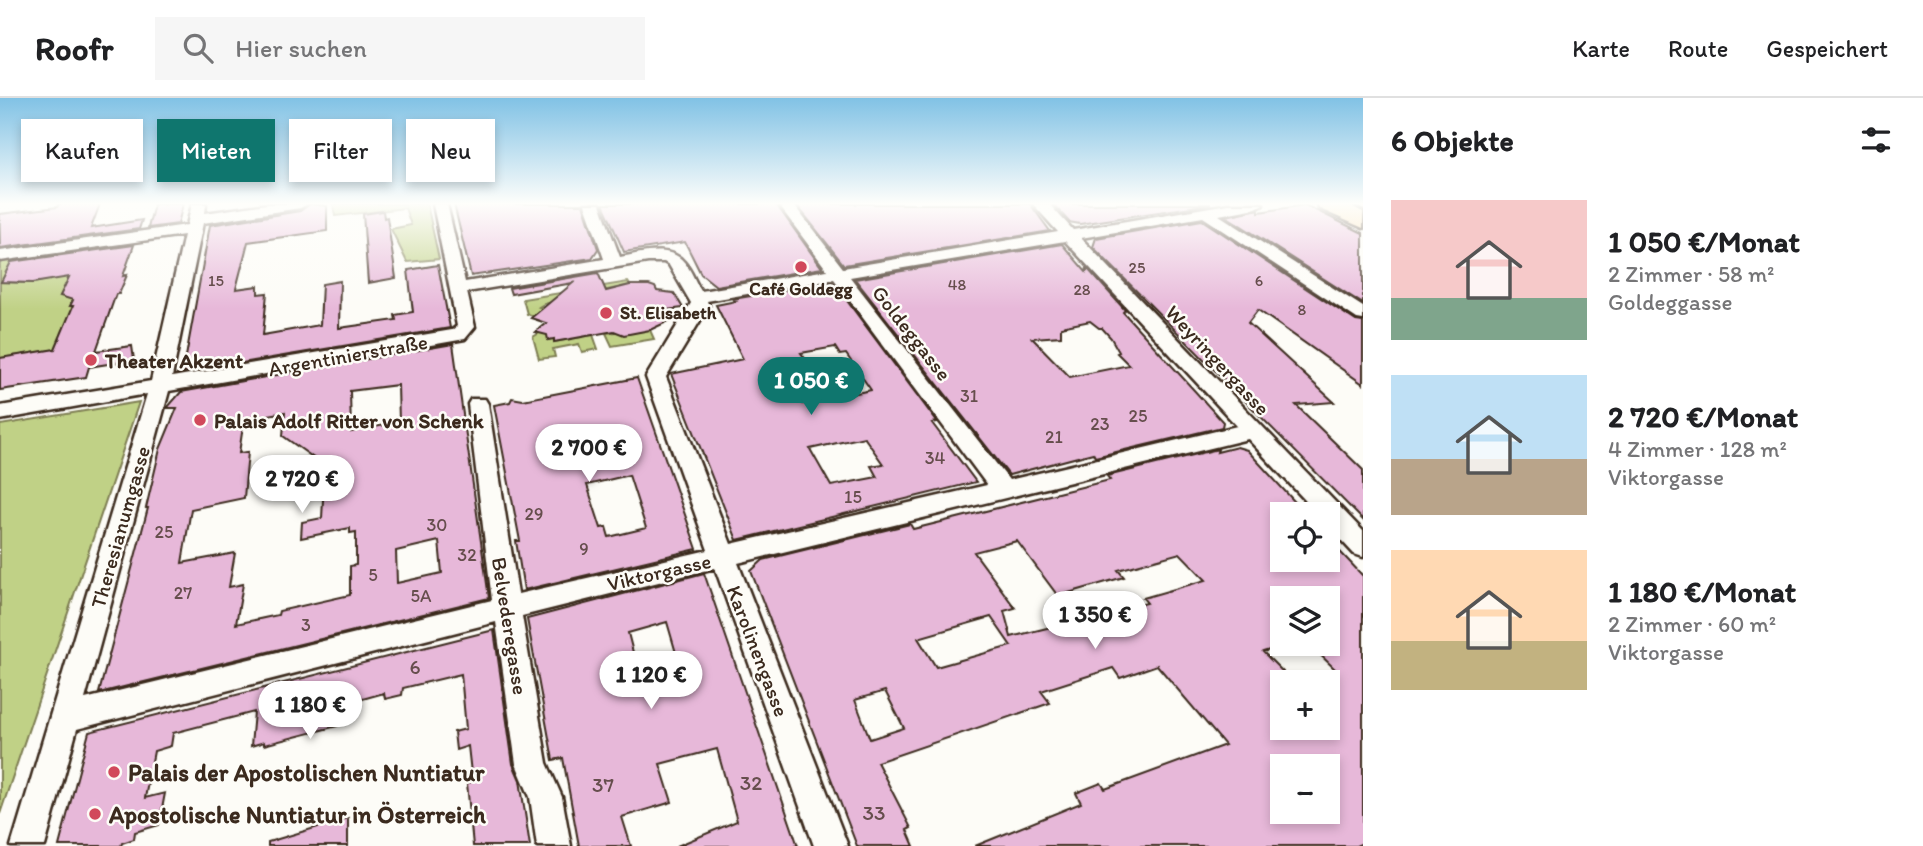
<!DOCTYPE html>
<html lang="de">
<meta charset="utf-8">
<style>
body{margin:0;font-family:Itim,sans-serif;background:#f6f6f6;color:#202124;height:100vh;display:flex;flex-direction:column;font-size:26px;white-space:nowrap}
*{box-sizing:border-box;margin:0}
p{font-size:23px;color:#757577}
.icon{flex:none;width:38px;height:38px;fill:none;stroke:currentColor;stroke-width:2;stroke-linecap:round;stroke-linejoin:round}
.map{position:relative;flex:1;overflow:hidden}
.details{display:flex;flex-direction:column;background:#fff;width:560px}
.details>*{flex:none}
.guide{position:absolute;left:21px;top:21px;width:665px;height:63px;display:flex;gap:14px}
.tools{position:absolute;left:1270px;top:404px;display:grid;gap:14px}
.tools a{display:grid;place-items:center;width:70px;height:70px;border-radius:0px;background:#fff;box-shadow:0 4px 10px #0003;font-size:35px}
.price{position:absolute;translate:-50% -60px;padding:0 16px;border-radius:24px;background:#fff;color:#222;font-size:23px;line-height:46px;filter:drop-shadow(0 2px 4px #0008)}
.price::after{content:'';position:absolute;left:50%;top:42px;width:21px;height:16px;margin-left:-10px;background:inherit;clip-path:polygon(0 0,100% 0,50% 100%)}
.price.selected{background:#0f766e;color:#fff}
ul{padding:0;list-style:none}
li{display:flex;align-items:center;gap:21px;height:175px;padding:0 28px}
li span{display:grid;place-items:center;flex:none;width:196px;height:140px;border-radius:0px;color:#555}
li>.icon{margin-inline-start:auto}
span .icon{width:84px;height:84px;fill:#fffc;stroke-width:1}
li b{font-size:30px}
h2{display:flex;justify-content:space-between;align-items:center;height:84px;padding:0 28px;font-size:30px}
.pill{padding:0 24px;border-radius:0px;background:#fff;box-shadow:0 4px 10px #0003;font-size:24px;line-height:63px}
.pill.selected{background:#0f766e;color:#fff}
header{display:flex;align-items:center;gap:42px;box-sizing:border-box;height:98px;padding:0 35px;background:#fff;border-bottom:2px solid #e0e0e0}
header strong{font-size:33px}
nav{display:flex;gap:38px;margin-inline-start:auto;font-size:24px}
.search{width:490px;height:63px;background:#f6f6f6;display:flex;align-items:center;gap:18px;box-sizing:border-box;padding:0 24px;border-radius:0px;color:#757577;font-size:26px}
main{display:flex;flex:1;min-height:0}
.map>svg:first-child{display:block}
</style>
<header>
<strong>Roofr</strong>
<div class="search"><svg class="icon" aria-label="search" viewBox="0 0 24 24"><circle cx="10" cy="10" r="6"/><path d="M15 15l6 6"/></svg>Hier suchen</div>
<nav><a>Karte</a><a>Route</a><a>Gespeichert</a></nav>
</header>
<main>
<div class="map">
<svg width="1363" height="748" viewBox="0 0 1363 748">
<rect width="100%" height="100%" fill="#fdfcf7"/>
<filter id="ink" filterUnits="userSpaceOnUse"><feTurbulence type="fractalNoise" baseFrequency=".0143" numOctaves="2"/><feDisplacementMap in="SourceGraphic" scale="14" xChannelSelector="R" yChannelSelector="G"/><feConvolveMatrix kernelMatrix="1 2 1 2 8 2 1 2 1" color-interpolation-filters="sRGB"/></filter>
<g filter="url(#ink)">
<path fill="#c0d186" stroke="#7e7e52" stroke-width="2" d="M333 106H427L439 161 407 164 391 131 411 127 405 110 335 118Z
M13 162 2 184 33 185 72 177 60 198 75 199 71 208H73L64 250 0 260V164Z
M628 184 630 187 544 206 539 209 542 210 544 217 538 220 527 216 523 201Z
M546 231 555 244 593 237 598 251 582 254 579 246 553 251 555 259 539 261 533 239Z
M646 231 650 232 654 241 612 248 606 235Z
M139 304 0 716V327Z"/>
<path fill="#e7b8d9" stroke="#3b2a1e" stroke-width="2" fill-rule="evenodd" d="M59 106H100L91 130 142 122 139 131 0 150V116L57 109Z
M154 106H183L178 126 148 130Z
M310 106 327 108V133L248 144 236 191 258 188V196L267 195 263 237 320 227 322 186 340 183 339 230 396 222 395 217 413 214 408 172 438 167 450 230 183 275 210 127 300 113Z
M454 106H583L598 151 592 160 471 178Z
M603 106H776L822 170 716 188 701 176 685 144 624 154Z
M796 106H1030L1050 133 844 167Z
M1053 106H1211L1080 126 1069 124Z
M1305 107 1363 135V206L1226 118 1259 111V114Z
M383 113 384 120 387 119 396 180 368 185 363 116Z
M1202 122 1356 223 1363 224V286L1258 212 1248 225 1334 304 1296 307 1363 372V422L1093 149 1096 140Z
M1062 146 1086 174 1087 170 1125 212 1123 214 1223 324 1222 329 1095 359 1093 355 1009 377 855 181ZM1090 223 1099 230H1102L1111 240 1119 254 1117 255 1129 267 1070 279 1032 240 1061 238V229Z
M134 147 123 178 127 177 119 196H116L96 253 132 248 134 262 89 269 86 279 0 292V260L55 251 73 208H70L73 202 60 198 69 179 33 185 1 184 11 164Z
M598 175 606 193 630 187H649L655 189 657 193 674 195 683 210 666 212 671 222 650 232 624 237 614 233 554 244V241L548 242 547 237 535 234 546 225 531 220 573 185 511 196 509 190Z
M833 184 937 324 932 325 976 384 737 442 671 276 743 261 716 207 736 203 733 201ZM835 249 840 257 846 256 871 292 803 306 781 268 807 263 801 255ZM864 339 883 366 871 368 877 379 831 388 810 351Z
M453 246 489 500 99 595 148 410H146L160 351 177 310H167L181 294ZM398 287 399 324 351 334 350 293ZM285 314 283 338 315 361 314 386 324 384 322 420 302 424 301 440 350 430V435L356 434V467L350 468V497L279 513 278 517 236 526 243 486 229 489 235 455 182 465 191 411 244 400 248 354 239 355 244 321ZM439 443 442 475 397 485 396 453Z
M637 280 697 451 524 492 516 443H520L494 307 510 304 512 300 523 302ZM629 377 646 430 609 439 606 429 601 430 587 387Z
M1237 349 1247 352 1306 416H1283V462H1328V441L1363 478V745L1356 748H975L1081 705 1076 695 1101 685 1105 691 1225 647 1157 567 1120 580 1113 570 1041 593 1050 605 877 664 911 730 907 732 914 748H857L751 473 763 462 910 426 913 431 1110 382 1107 378 1218 351 1217 354ZM1017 443 1058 498 1124 479 1118 472 1180 455 1206 482 1143 500 1147 505 1011 539 1004 513 1015 510 974 454ZM1283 500H1328V546H1309L1337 573 1328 577V630H1283V574L1263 554 1283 548ZM991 519 1011 548 936 569 918 540ZM885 593 904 630 870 641 855 602ZM1283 668H1328V714H1283Z
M704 475 798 748H677L737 723 717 651 660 666 672 704 622 719 631 748H579L563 660 553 662 527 521ZM667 524 676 555 636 566 628 535Z
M494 532 513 666 520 682 530 748H473L467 685 472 684 468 648 456 652 454 634 466 631 461 576 403 590 402 597 385 601 384 595 348 605V614L337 616V628L264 647V644L251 648 254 614 173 635 171 648 154 653 145 700 165 695 159 727 135 734 134 741 122 745 121 748H59L89 634Z
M348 720V748H268V744Z"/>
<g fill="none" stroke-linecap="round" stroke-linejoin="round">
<g stroke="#3b2a1e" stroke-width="5">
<path id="street" d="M192 106H206L205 115 267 106H307L300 110 203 125 172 279 452 232 457 228 433 106H447L465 184 604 161 585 106H600L620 159C639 156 670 146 684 164 692 173 695 184 701 193L827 172 778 106H793L843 170 1058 134 1033 106H1049L1073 132 1228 106H1263L1256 110 1219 117 1363 209V222L1357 221 1203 119 1081 140 1363 433V459L1354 456 1328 428V416H1318L1248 341 738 465 848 748H814L715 470 522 518 547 665 562 699 571 748H537L530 699 516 666 496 524 77 631 45 748H11L147 296 0 322V308L151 283 184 137 0 163V153L187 127ZM1065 143 1237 328 1009 382 850 179ZM648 164H664L669 167 691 205 646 279 708 452 518 496 488 306 485 301H471L468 306 492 502 85 601 169 293 465 241 475 229 467 194ZM834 181 987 387 731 446 666 279 709 208 707 203Z"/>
</g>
<g stroke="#3b2a1e" stroke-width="5">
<path id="primary" d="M1317 106H1347L1363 114V130L1320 111Z"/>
</g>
<use href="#street" fill="#fdfcf7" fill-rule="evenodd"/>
<use href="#primary" fill="#faddab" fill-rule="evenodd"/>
</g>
</g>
<linearGradient id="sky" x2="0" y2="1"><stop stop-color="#81c2e5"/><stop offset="0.5" stop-color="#fefefb"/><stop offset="1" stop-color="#fefefb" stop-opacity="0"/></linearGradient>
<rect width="1363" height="211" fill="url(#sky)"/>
<g fill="#d1495b" stroke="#fdfcf7" stroke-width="2.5">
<circle cx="801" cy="169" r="7"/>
<circle cx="606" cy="215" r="7"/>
<circle cx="91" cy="262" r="7"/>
<circle cx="200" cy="322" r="7"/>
<circle cx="114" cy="674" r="7"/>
<circle cx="95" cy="716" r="7"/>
</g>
<g text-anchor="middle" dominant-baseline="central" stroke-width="5" stroke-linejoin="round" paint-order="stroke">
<g font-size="16" fill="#664e4d">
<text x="1137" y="169">25</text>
<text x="216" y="182">15</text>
<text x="1259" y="182">6</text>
<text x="957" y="186">48</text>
<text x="1082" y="191">28</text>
<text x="1302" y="211">8</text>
</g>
<g font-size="18" font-weight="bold" fill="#3b2a1e" stroke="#fdfcf7">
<text x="801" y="191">Café Goldegg</text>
<text x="620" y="215" text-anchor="start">St. Elisabeth</text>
</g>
<g font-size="18" fill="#664e4d">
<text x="969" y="298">31</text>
<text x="1138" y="318">25</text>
<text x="1100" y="326">23</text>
<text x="1054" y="339">21</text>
<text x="935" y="360">34</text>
<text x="853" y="399">15</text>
<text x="534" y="416">29</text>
<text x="437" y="427">30</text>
<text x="164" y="434">25</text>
<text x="584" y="451">9</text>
<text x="467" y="457">32</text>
<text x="373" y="477">5</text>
<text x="183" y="495">27</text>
<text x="421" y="498">5A</text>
<text x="306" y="527">3</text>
</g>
<g font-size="21" fill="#3b2a1e" stroke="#fdfcf7">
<text transform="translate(912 235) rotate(52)">Goldeggasse</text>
<text transform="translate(348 257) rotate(-10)">Argentinierstraße</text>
<text transform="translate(1218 262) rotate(47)">Weyringergasse</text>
<text transform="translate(120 429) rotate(-74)">Theresianumgasse</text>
<text transform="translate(659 474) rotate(-13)">Viktorgasse</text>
<text transform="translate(510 528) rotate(81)">Belvederegasse</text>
<text transform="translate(758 553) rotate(69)">Karolinengasse</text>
</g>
<g font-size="21" font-weight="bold" fill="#3b2a1e" stroke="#fdfcf7" text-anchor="start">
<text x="105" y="262">Theater Akzent</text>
<text x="214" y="322">Palais Adolf Ritter von Schenk</text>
</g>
<g font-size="21" fill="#664e4d">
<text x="415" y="568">6</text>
<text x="751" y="684">32</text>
<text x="603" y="686">37</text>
<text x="874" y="714">33</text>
</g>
<g font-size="24" font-weight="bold" fill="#3b2a1e" stroke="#fdfcf7" text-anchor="start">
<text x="128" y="674">Palais der Apostolischen Nuntiatur</text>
<text x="109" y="716">Apostolische Nuntiatur in Österreich</text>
</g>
</g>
</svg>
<div class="tools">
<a><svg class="icon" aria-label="locate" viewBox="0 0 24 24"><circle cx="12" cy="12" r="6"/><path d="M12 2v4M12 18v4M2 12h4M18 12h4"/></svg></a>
<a><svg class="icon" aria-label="layers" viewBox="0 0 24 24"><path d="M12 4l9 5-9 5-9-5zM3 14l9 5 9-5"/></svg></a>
<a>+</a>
<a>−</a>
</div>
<b class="price selected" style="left:811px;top:319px">1 050 €</b>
<b class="price" style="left:589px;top:386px">2 700 €</b>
<b class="price" style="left:302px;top:417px">2 720 €</b>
<b class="price" style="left:1095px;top:553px">1 350 €</b>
<b class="price" style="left:651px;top:613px">1 120 €</b>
<b class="price" style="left:310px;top:643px">1 180 €</b>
<div class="guide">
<a class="pill">Kaufen</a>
<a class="pill selected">Mieten</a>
<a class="pill">Filter</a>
<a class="pill">Neu</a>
</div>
</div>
<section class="details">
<h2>6 Objekte<svg class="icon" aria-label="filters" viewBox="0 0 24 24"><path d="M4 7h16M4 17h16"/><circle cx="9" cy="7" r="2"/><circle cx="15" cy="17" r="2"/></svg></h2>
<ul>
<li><span style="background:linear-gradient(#f6c9c9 70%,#7fa58c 0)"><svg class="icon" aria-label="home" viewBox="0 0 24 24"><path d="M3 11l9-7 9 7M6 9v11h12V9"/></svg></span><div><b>1 050 €/Monat</b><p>2 Zimmer · 58 m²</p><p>Goldeggasse</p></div></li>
<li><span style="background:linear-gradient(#bfe0f5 60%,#b9a48a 0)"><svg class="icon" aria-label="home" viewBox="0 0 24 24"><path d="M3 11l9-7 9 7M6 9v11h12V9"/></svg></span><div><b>2 720 €/Monat</b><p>4 Zimmer · 128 m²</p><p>Viktorgasse</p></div></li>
<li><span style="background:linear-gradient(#ffd9b3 65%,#c2b280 0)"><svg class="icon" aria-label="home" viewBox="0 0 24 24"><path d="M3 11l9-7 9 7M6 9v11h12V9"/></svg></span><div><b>1 180 €/Monat</b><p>2 Zimmer · 60 m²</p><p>Viktorgasse</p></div></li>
</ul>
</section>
</main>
